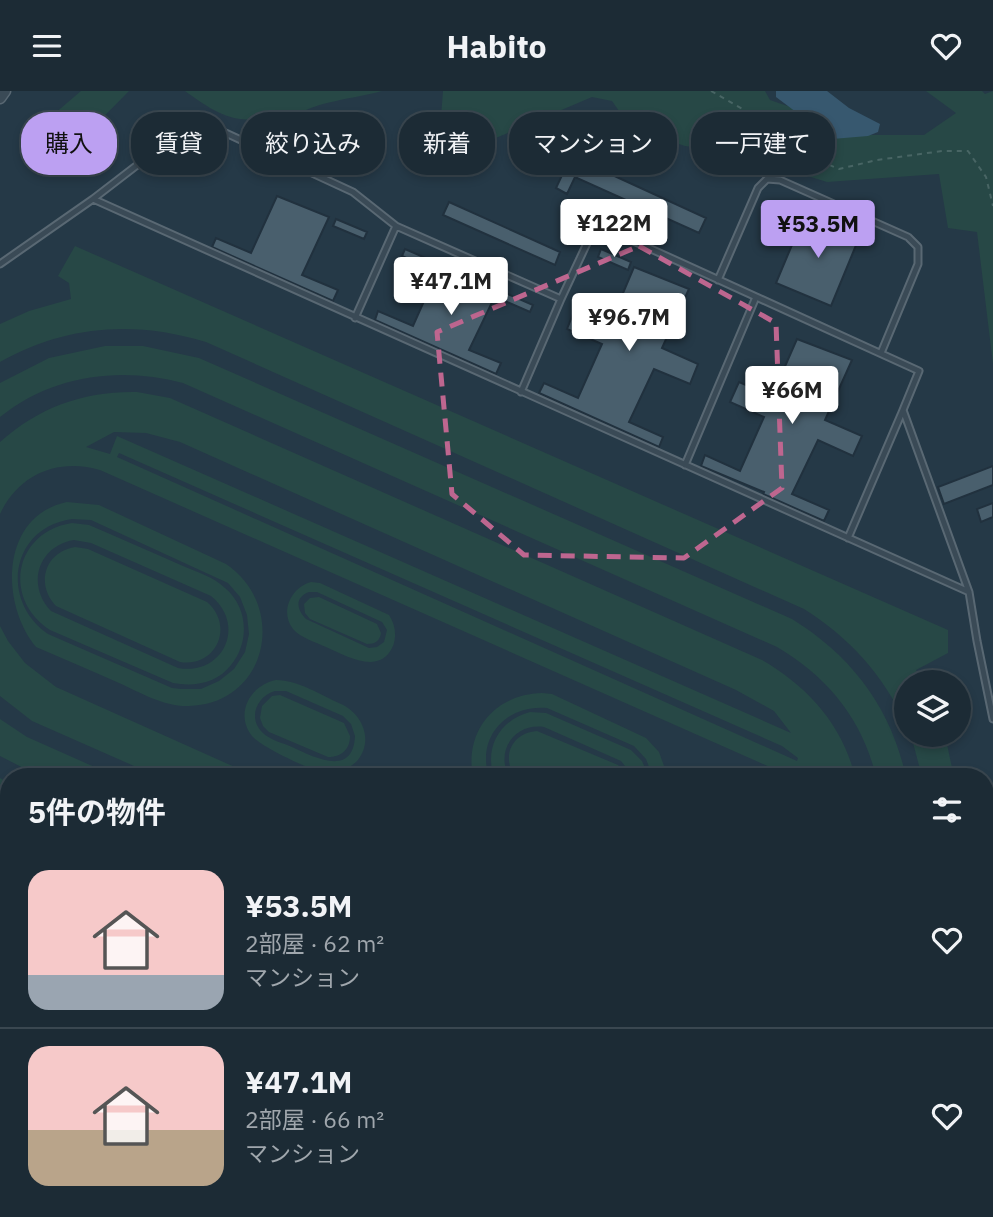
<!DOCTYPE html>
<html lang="ja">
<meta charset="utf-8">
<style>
body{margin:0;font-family:"IBM Plex Sans","Noto Sans JP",sans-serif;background:#25333d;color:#f1f3f6;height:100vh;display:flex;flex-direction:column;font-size:26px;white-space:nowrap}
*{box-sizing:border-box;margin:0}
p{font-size:23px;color:#a0a7ad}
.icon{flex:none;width:38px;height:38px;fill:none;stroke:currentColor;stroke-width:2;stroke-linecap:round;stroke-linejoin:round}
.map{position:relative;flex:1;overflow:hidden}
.sheet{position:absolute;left:0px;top:677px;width:994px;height:450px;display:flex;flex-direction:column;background:#1c2b35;border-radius:28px 28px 0 0;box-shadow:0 4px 10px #0003,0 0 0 2px #3a4750}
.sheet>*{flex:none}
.guide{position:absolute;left:21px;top:21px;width:952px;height:63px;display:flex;gap:14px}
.controls{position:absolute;left:894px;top:579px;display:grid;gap:14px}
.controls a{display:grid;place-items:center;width:77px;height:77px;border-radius:50%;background:#1c2b35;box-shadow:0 4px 10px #0003,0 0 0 2px #3a4750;font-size:35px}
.price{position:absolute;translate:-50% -60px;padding:0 16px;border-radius:7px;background:#fff;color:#222;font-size:23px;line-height:46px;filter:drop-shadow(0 2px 4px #0008)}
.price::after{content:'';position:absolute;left:50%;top:42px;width:21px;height:16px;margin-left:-10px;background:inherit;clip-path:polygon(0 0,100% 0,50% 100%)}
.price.current{background:#bca0f2;color:#111}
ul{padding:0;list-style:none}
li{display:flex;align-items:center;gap:21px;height:175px;padding:0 28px}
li+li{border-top:2px solid #3a4750}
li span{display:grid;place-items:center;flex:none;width:196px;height:140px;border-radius:21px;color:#555}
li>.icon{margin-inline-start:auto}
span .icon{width:84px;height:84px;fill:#fffc;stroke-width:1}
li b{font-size:30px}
h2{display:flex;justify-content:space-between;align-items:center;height:84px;padding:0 28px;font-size:30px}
.tag{padding:0 24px;border-radius:28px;background:#1c2b35;box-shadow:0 4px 10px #0003,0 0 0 2px #3a4750;font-size:24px;line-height:63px}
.tag.current{background:#bca0f2;color:#111}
header{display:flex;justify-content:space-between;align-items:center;height:91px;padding:0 28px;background:#1c2b35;font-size:32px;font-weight:700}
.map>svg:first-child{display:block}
</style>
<header><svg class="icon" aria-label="menu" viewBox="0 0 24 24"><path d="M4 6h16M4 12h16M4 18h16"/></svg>Habito<svg class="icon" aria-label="heart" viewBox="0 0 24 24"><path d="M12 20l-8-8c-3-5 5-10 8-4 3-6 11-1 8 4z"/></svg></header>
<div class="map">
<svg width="993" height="1126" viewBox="0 0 993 1126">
<rect width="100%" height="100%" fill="#253947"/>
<path fill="#274846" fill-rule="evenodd" d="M81 0H129L56 74 33 41Z
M185 0H382C353 8 316 10 291 27V37L304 68 273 52 274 39 268 35 264 25C236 37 207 16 185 0Z
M443 0H765L770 9 872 44H924L956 22 926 0H982L985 3 993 0V273L977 141 948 137 939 83 827 91 728 60 685 55 631 37 612 10 592 6 477 55 441 26Z
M75 155 948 539V562L916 579 921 591 906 592V633C883 584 850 547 804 518L206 251C135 229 65 234 0 271V233L29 220 71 208 69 192 58 185Z
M105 255H143L199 267 792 528C852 565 891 617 906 686H876C863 629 827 585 777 556L183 292C120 275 52 284 0 326V292L49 267Z
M137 301 170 307 762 569C807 595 843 634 855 686H786L772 677 100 379C58 367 19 383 0 423V351C39 316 84 300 137 301ZM114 341 146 342 180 351 736 599 774 620 791 642 117 345 110 363 86 356ZM119 362 782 655 798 667 797 670 117 366Z
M67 411 99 414 226 473C288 515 268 613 189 615 165 616 141 602 119 592 92 580 64 568 36 556 0 513 0 425 67 411ZM72 428 91 429 228 492 240 506 247 524 249 543 245 561 234 578 219 590 201 598H181L172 597 48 543C0 510 10 437 72 428Z
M72 432 89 434C120 447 151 461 183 475 197 481 214 486 225 497 248 516 250 551 231 574 217 592 195 596 173 592L50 539C2 508 14 441 72 432ZM74 449 91 452 211 505C247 534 223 585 178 577L51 520C26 494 38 455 74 449Z
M75 456 88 458 207 511C235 535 216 577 180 571L56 515C35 493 45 461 75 456Z
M311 491 320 492 389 524C395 533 397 544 393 555 380 585 346 565 326 556 315 551 301 547 293 538 279 520 292 496 311 491ZM309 501H317L382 531 387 539 384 551 377 556 369 557 306 528C296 518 295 506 309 501Z
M319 506 377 533 381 542C380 550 375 553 367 553L310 528 305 522 304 513 310 507Z
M0 535 8 550 25 572 56 596 257 686H159L32 630 0 605Z
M276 589C298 589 321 604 341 613 363 623 374 650 357 670 349 678 339 682 328 682 313 681 261 656 252 645 234 622 251 594 276 589ZM275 600H286L343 625 351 633 355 645C353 687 314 666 292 656 283 652 270 649 263 642 247 627 257 605 275 600Z
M542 602 552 603 646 647 659 661 668 686H653L646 668 634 655 547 617C507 613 476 646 489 686H473C464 639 496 603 542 602Z
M280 604 344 632 350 645C350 659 341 666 328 666L269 641 263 635 260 627 262 615 272 605Z
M530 621 546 622 631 659 642 670 649 686H634L621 670 544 636C515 632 495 659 509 686H494C484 656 500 629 530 621Z
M0 628 27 646 117 686H41L0 665Z
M537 640 618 674 629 686H515C501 665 512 642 537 640Z
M911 644H945L954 686H922Z
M0 687 9 692V728L0 724Z"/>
<path fill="#37586f" d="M776 0H827L849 17 880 33 878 41 868 45 832 48 776 6Z"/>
<path fill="#495f6d" stroke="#21313e" stroke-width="2" d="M571 65 706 127 699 142 575 86 567 103 556 97Z
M277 105 329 126 302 184 338 199 333 210 212 156 216 147 251 162Z
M449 111 560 161 555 174 443 124Z
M805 123 859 147 831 215 776 192Z
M336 128 367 141 364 148 333 135Z
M405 158 437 172 434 180 402 165Z
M601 158 631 171 628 179 598 166Z
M440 174 497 201 469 259 501 272 496 283 375 229 378 220 413 235Z
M634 176 689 198 662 257 698 273 690 293 654 278 629 331 663 346 659 356 539 302 544 292 578 307 602 253 567 238 575 218 610 233Z
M501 200 533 214 530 221 498 207Z
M797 248 852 269 825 329 862 345 853 365 818 349 792 403 829 419 824 430 763 403 764 401 701 375 705 364 740 380 764 326 730 311 739 291 772 305Z
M993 375V394L944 413 938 396Z
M993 412V426L981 431 977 418Z"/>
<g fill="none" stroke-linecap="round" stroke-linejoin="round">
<g stroke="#596873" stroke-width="9">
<path id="service" d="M93 108 969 501
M0 173 93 108 171 48 197 36 217 38 353 101 396 135 561 208 596 133 919 280 903 319 969 501 977 550 993 628
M718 189 758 97 767 88 780 89 908 146 918 156V173L881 262
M355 227 396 135
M521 301 561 208
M685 374 756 206
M848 447 903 319
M0 815 9 816
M987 829 993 790
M0 951H9
M985 1060H993
M689 1118V1126
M146 1126 147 1118
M325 1126V1118
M506 1126V1118
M869 1126V1118"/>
</g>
<g stroke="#596873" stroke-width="13">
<path id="minor" d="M0 7 5 0
M986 830 993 829"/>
</g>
<path stroke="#486564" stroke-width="2" stroke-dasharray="5 5" stroke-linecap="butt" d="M711 0 746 20 808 65 839 78 877 69 942 60H968L986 86 993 115"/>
<use href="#service" stroke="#3a4a56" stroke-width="5"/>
<use href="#minor" stroke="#3a4a56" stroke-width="10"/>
</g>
<path fill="none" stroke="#be668f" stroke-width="5" stroke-dasharray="14 9" stroke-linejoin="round" d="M639 155 776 232 782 397 684 467 524 464 452 403 437 241Z"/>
</svg>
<div class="controls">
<a><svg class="icon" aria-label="layers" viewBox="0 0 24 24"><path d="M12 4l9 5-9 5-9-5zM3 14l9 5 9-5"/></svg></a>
</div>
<b class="price" style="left:614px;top:168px">¥122M</b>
<b class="price current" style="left:818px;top:169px">¥53.5M</b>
<b class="price" style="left:451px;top:226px">¥47.1M</b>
<b class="price" style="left:629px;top:262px">¥96.7M</b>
<b class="price" style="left:792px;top:335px">¥66M</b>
<div class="guide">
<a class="tag current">購入</a>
<a class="tag">賃貸</a>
<a class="tag">絞り込み</a>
<a class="tag">新着</a>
<a class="tag">マンション</a>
<a class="tag">一戸建て</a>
</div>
<section class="sheet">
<h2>5件の物件<svg class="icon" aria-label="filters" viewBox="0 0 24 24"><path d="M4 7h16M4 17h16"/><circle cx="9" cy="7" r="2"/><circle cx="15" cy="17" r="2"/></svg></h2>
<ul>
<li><span style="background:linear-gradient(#f6c9c9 75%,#9aa5b1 0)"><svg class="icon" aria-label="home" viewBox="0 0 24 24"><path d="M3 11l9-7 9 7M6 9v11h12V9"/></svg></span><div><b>¥53.5M</b><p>2部屋 · 62 m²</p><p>マンション</p></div><svg class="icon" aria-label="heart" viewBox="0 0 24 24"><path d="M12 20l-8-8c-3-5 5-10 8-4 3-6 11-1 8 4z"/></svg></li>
<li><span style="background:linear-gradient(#f6c9c9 60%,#b9a48a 0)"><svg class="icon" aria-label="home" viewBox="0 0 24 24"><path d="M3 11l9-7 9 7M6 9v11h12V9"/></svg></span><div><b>¥47.1M</b><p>2部屋 · 66 m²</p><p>マンション</p></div><svg class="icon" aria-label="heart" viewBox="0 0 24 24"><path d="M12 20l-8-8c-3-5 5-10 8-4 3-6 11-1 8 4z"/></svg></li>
</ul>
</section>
</div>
